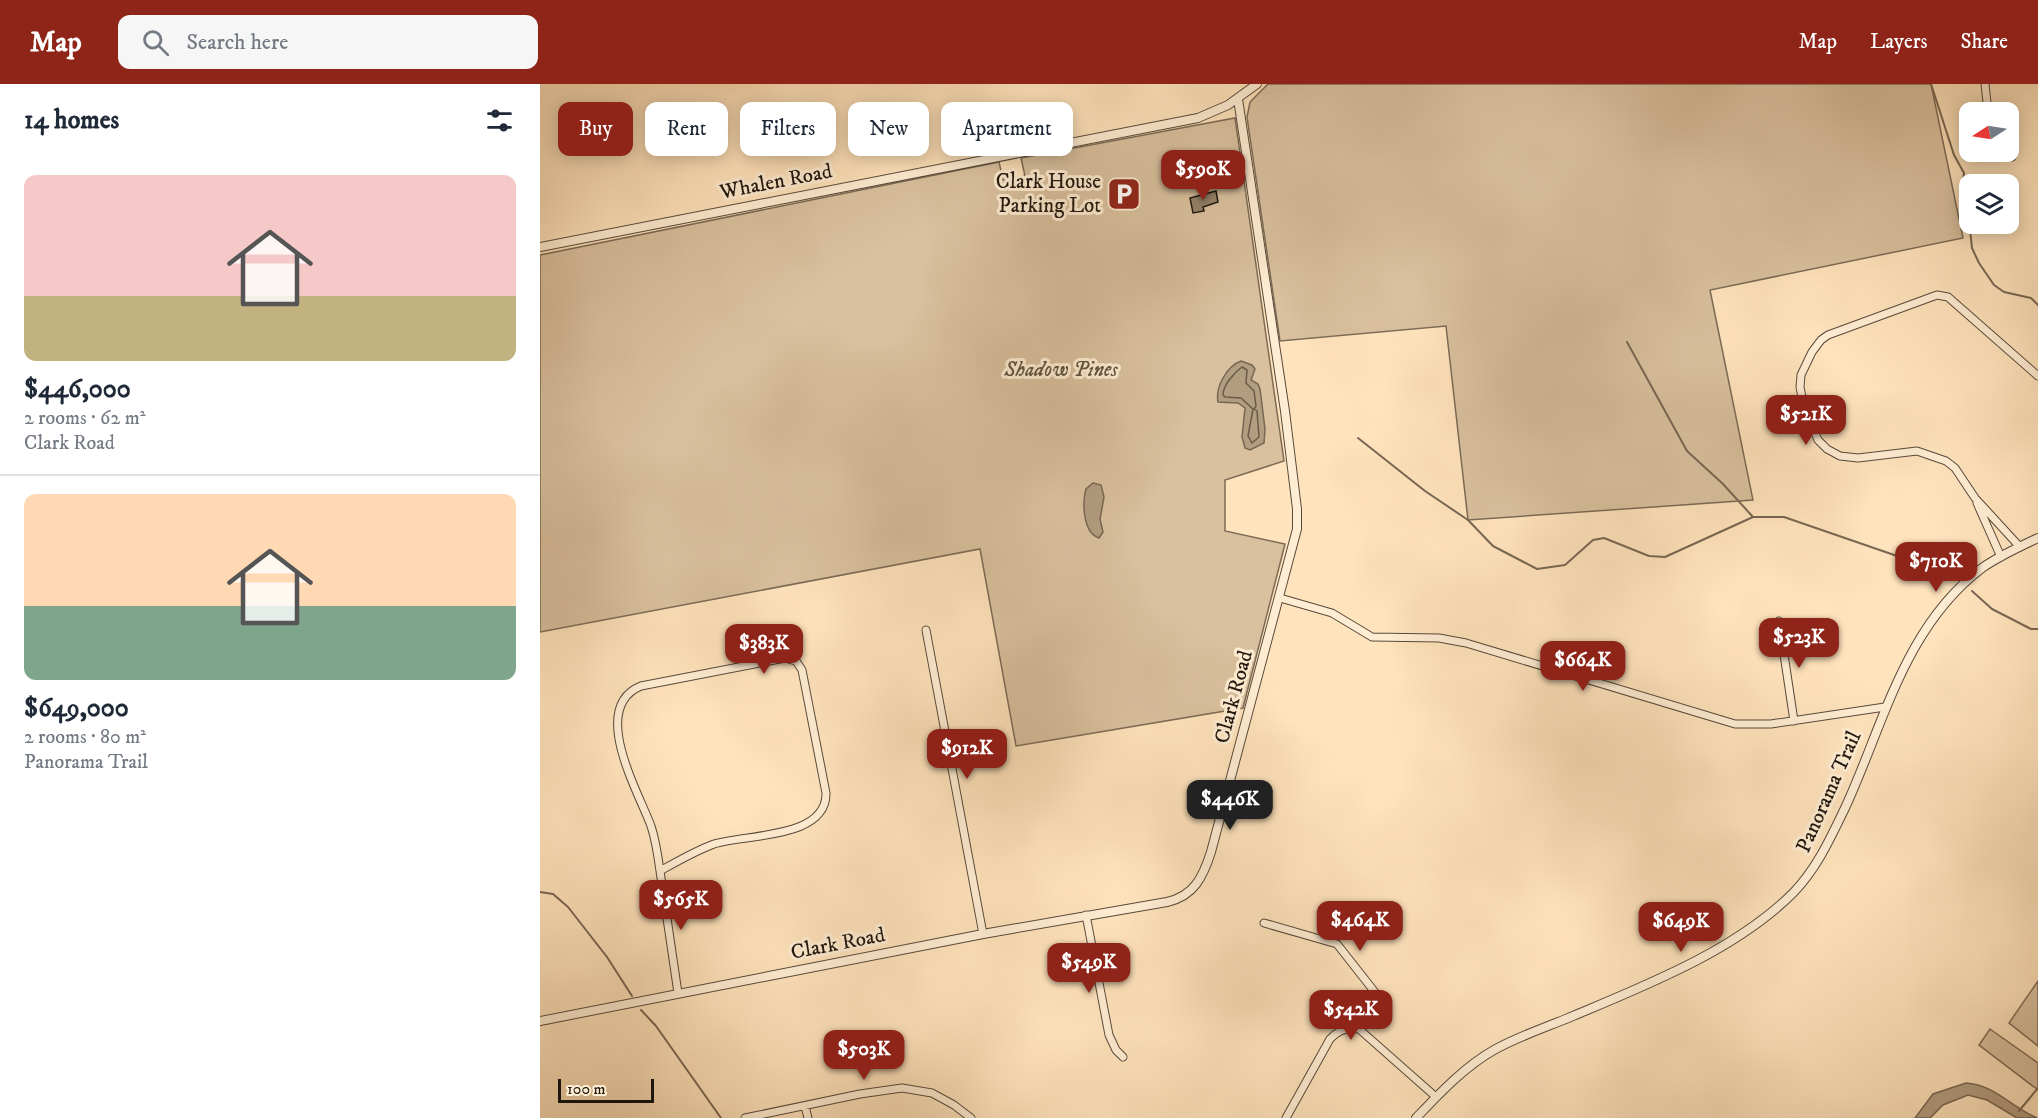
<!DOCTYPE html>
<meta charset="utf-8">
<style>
body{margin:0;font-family:"IM FELL DW Pica",serif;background:#f6f6f7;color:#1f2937;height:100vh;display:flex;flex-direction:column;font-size:22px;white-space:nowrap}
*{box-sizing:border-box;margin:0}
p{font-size:20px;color:#747a83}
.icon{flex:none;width:33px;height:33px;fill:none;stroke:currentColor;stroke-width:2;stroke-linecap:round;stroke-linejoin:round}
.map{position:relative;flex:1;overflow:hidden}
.sheet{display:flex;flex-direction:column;background:#fff;width:540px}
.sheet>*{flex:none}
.hud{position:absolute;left:18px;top:18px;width:570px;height:54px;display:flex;gap:12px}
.needle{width:39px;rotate:258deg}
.tools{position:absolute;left:1419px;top:18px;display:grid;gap:12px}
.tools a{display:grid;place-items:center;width:60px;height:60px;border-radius:12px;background:#fff;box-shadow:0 3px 15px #0003;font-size:30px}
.scale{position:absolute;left:18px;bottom:15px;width:96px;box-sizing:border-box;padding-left:6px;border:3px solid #1f160e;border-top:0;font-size:16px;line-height:21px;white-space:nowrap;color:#1f160e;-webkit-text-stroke:4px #ffedd3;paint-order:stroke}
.price{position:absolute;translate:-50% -51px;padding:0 14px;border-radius:12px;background:#8f2418;color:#fff;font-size:20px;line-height:39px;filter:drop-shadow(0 2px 3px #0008)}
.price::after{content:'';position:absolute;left:50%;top:36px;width:18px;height:14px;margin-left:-9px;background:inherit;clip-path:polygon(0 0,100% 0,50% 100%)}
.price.current{background:#222;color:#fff}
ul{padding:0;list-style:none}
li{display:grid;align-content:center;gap:12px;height:318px;padding:0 24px}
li+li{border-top:2px solid #e0e1e3}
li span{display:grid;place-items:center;height:186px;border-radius:12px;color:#555}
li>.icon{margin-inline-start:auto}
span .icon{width:108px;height:108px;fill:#fffc;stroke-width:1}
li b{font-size:26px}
h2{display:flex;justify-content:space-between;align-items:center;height:72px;padding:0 24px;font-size:26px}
.pill{padding:0 21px;border-radius:12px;background:#fff;box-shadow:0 3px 15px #0003;font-size:21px;line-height:54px}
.pill.current{background:#8f2418;color:#fff}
header{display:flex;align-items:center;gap:36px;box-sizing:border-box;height:84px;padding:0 30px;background:#8f2418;color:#fff}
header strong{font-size:28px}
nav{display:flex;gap:33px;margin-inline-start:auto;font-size:21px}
.search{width:420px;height:54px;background:#f6f6f7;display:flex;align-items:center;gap:15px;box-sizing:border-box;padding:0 21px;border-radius:12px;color:#747a83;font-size:22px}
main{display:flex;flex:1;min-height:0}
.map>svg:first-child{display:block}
</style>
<header>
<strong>Map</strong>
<div class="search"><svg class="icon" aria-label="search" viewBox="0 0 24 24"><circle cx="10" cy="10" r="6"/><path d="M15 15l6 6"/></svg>Search here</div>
<nav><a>Map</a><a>Layers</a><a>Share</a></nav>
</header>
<main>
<section class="sheet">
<h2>14 homes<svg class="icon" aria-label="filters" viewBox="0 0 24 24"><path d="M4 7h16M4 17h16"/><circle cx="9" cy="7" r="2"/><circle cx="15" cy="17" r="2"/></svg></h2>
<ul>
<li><span style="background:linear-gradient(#f6c9c9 65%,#c2b280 0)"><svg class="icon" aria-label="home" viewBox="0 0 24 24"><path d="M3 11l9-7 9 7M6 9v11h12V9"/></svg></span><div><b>$446,000</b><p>2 rooms · 62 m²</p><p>Clark Road</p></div></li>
<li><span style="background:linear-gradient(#ffd9b3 60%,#7fa58c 0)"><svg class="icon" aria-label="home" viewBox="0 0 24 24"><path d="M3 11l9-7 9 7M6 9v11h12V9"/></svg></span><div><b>$649,000</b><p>2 rooms · 80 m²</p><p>Panorama Trail</p></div></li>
</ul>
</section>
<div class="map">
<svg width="1498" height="1034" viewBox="0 0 1498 1034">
<rect width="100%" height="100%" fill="#ffe3bc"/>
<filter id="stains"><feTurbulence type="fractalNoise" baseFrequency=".00333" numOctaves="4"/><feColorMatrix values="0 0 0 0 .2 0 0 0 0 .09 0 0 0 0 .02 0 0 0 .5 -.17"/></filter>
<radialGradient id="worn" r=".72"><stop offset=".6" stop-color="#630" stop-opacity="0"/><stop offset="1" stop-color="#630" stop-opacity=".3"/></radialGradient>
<path fill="#d9c09e" stroke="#7c6b56" stroke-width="1.5" d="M728 0H1391L1423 154 1170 206 1213 416 928 436 906 242 740 257 707 33 710 18Z
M695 34 744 377 685 396V447L745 460 703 624 476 662 440 465 0 548V171L459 78 463 96 485 92 481 74Z
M1498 897V962L1469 939Z
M1450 945 1498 979V1006L1439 961Z"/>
<path fill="#b39d81" stroke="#786753" stroke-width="1.5" d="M701 277 712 281 715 285 711 296 718 300 720 305 725 345 724 359 710 366 705 364 702 353 705 324 698 319 678 318C675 303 687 282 701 277Z
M553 399 561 401 564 413 560 435 563 448 559 454C543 449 542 419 546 405Z
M1426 999C1455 1001 1471 1023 1497 1034H1477L1447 1016 1428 1011 1403 1021 1390 1034H1375L1393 1010Z"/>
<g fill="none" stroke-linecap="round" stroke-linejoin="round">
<path stroke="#695a48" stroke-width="1.5" d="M702 283 707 286 706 299 714 307 716 322 714 325 717 327 719 353 712 359 708 352 713 325 701 314 685 313 683 311C683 301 694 289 702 283Z"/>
<path stroke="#786753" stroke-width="2" d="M1391 0 1414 71 1424 89 1422 104 1427 118 1432 164 1439 179 1454 201 1464 208 1491 214 1498 221
M1087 258 1147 367 1183 400 1213 433
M818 354 885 407 928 436 953 462 997 485 1025 481 1053 456 1064 454 1109 472 1125 473 1213 433H1244L1360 473 1399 476 1416 492
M1432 507 1452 525 1491 545H1498
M0 808 13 810 28 823 67 873 92 912
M101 926 116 942 181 1034
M1479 1027 1498 1004"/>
</g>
<path fill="#938168" stroke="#1f160e" stroke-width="1.5" d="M676 107 678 118 663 123 664 127 653 129 650 114Z"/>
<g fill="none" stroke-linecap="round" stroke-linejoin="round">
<g stroke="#57493a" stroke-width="9">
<path id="minor" d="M1445 0 1448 28
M1468 68 1472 73
M1437 419 1461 473
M1480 463 1435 414 1415 384 1406 377 1377 367 1318 374 1300 372 1287 365 1278 356 1264 324 1260 303 1261 291 1272 268 1281 256 1288 251 1397 211 1408 213 1498 292
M740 514 792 529 832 553 899 554 926 559 1195 640H1231L1345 623
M1239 537 1254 637
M386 546 443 850
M245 574 256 577 262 586 286 709C287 755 206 750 174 760 155 767 138 777 120 787 118 772 116 757 111 742 98 707 49 623 101 602Z
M120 787 138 909
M546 831 569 951 576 966 583 973
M724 839 797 860 841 916 819 945
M265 1022 268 1034
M205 1034 320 1010 362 1004 392 1009 414 1021 431 1034
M746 1034 790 955C798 946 807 943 819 945L896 1013"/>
</g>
<g stroke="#57493a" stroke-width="10">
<path id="tertiary" d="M0 163 658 34 688 21 717 0
M0 937 443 850 627 818C654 812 663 793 671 768L757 445V425L745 327 698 15
M876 1034C900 1009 924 983 954 966 979 952 1007 943 1033 932 1107 901 1196 866 1253 809 1277 784 1290 755 1305 724 1344 640 1364 543 1442 484 1459 472 1479 463 1498 454"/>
</g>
<use href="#minor" stroke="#ffedd3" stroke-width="7"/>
<use href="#tertiary" stroke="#ffedd3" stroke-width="8"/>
</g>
<defs>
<g id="parking-square" transform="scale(1.725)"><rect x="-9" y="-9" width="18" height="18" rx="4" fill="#8f2418" stroke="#ffedd3"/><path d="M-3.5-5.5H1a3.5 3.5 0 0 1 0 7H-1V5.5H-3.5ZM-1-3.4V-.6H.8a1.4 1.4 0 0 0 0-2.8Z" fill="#fff"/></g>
</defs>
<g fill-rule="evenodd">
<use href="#parking-square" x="584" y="110"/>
</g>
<g text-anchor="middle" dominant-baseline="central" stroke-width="6" stroke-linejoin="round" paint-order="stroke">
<g font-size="21" fill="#1f160e" stroke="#ffedd3">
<text transform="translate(236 98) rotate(-11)">Whalen Road</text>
<text transform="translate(694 613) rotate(-75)">Clark Road</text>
<text transform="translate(1289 708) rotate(-66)">Panorama Trail</text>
<text transform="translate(298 860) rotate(-11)">Clark Road</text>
</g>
<g font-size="21" fill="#1f160e" stroke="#ffedd3" text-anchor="end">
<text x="561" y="98">Clark House<tspan x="561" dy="24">Parking Lot</tspan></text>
</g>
<g font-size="21" font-style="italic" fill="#605240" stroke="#ffedd3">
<text x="521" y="286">Shadow Pines</text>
</g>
</g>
<rect width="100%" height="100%" filter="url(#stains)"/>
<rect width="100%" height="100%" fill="url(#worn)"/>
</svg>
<div class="tools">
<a><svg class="needle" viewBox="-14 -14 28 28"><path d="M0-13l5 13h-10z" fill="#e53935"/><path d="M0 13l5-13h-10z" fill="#747a83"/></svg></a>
<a><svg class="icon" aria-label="layers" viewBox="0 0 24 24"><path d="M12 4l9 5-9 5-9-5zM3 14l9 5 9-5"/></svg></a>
</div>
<div class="scale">100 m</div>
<b class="price" style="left:663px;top:117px">$590K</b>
<b class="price" style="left:1266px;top:362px">$521K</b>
<b class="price" style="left:1396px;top:509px">$710K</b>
<b class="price" style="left:1259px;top:585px">$523K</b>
<b class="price" style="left:224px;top:591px">$383K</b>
<b class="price" style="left:1043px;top:608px">$664K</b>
<b class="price" style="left:427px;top:696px">$912K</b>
<b class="price current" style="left:690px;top:747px">$446K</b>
<b class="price" style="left:141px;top:847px">$565K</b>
<b class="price" style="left:820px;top:868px">$464K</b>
<b class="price" style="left:1141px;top:869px">$649K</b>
<b class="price" style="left:549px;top:910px">$549K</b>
<b class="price" style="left:811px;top:957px">$542K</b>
<b class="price" style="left:324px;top:997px">$503K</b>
<div class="hud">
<a class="pill current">Buy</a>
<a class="pill">Rent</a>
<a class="pill">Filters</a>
<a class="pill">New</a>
<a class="pill">Apartment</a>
</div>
</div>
</main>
